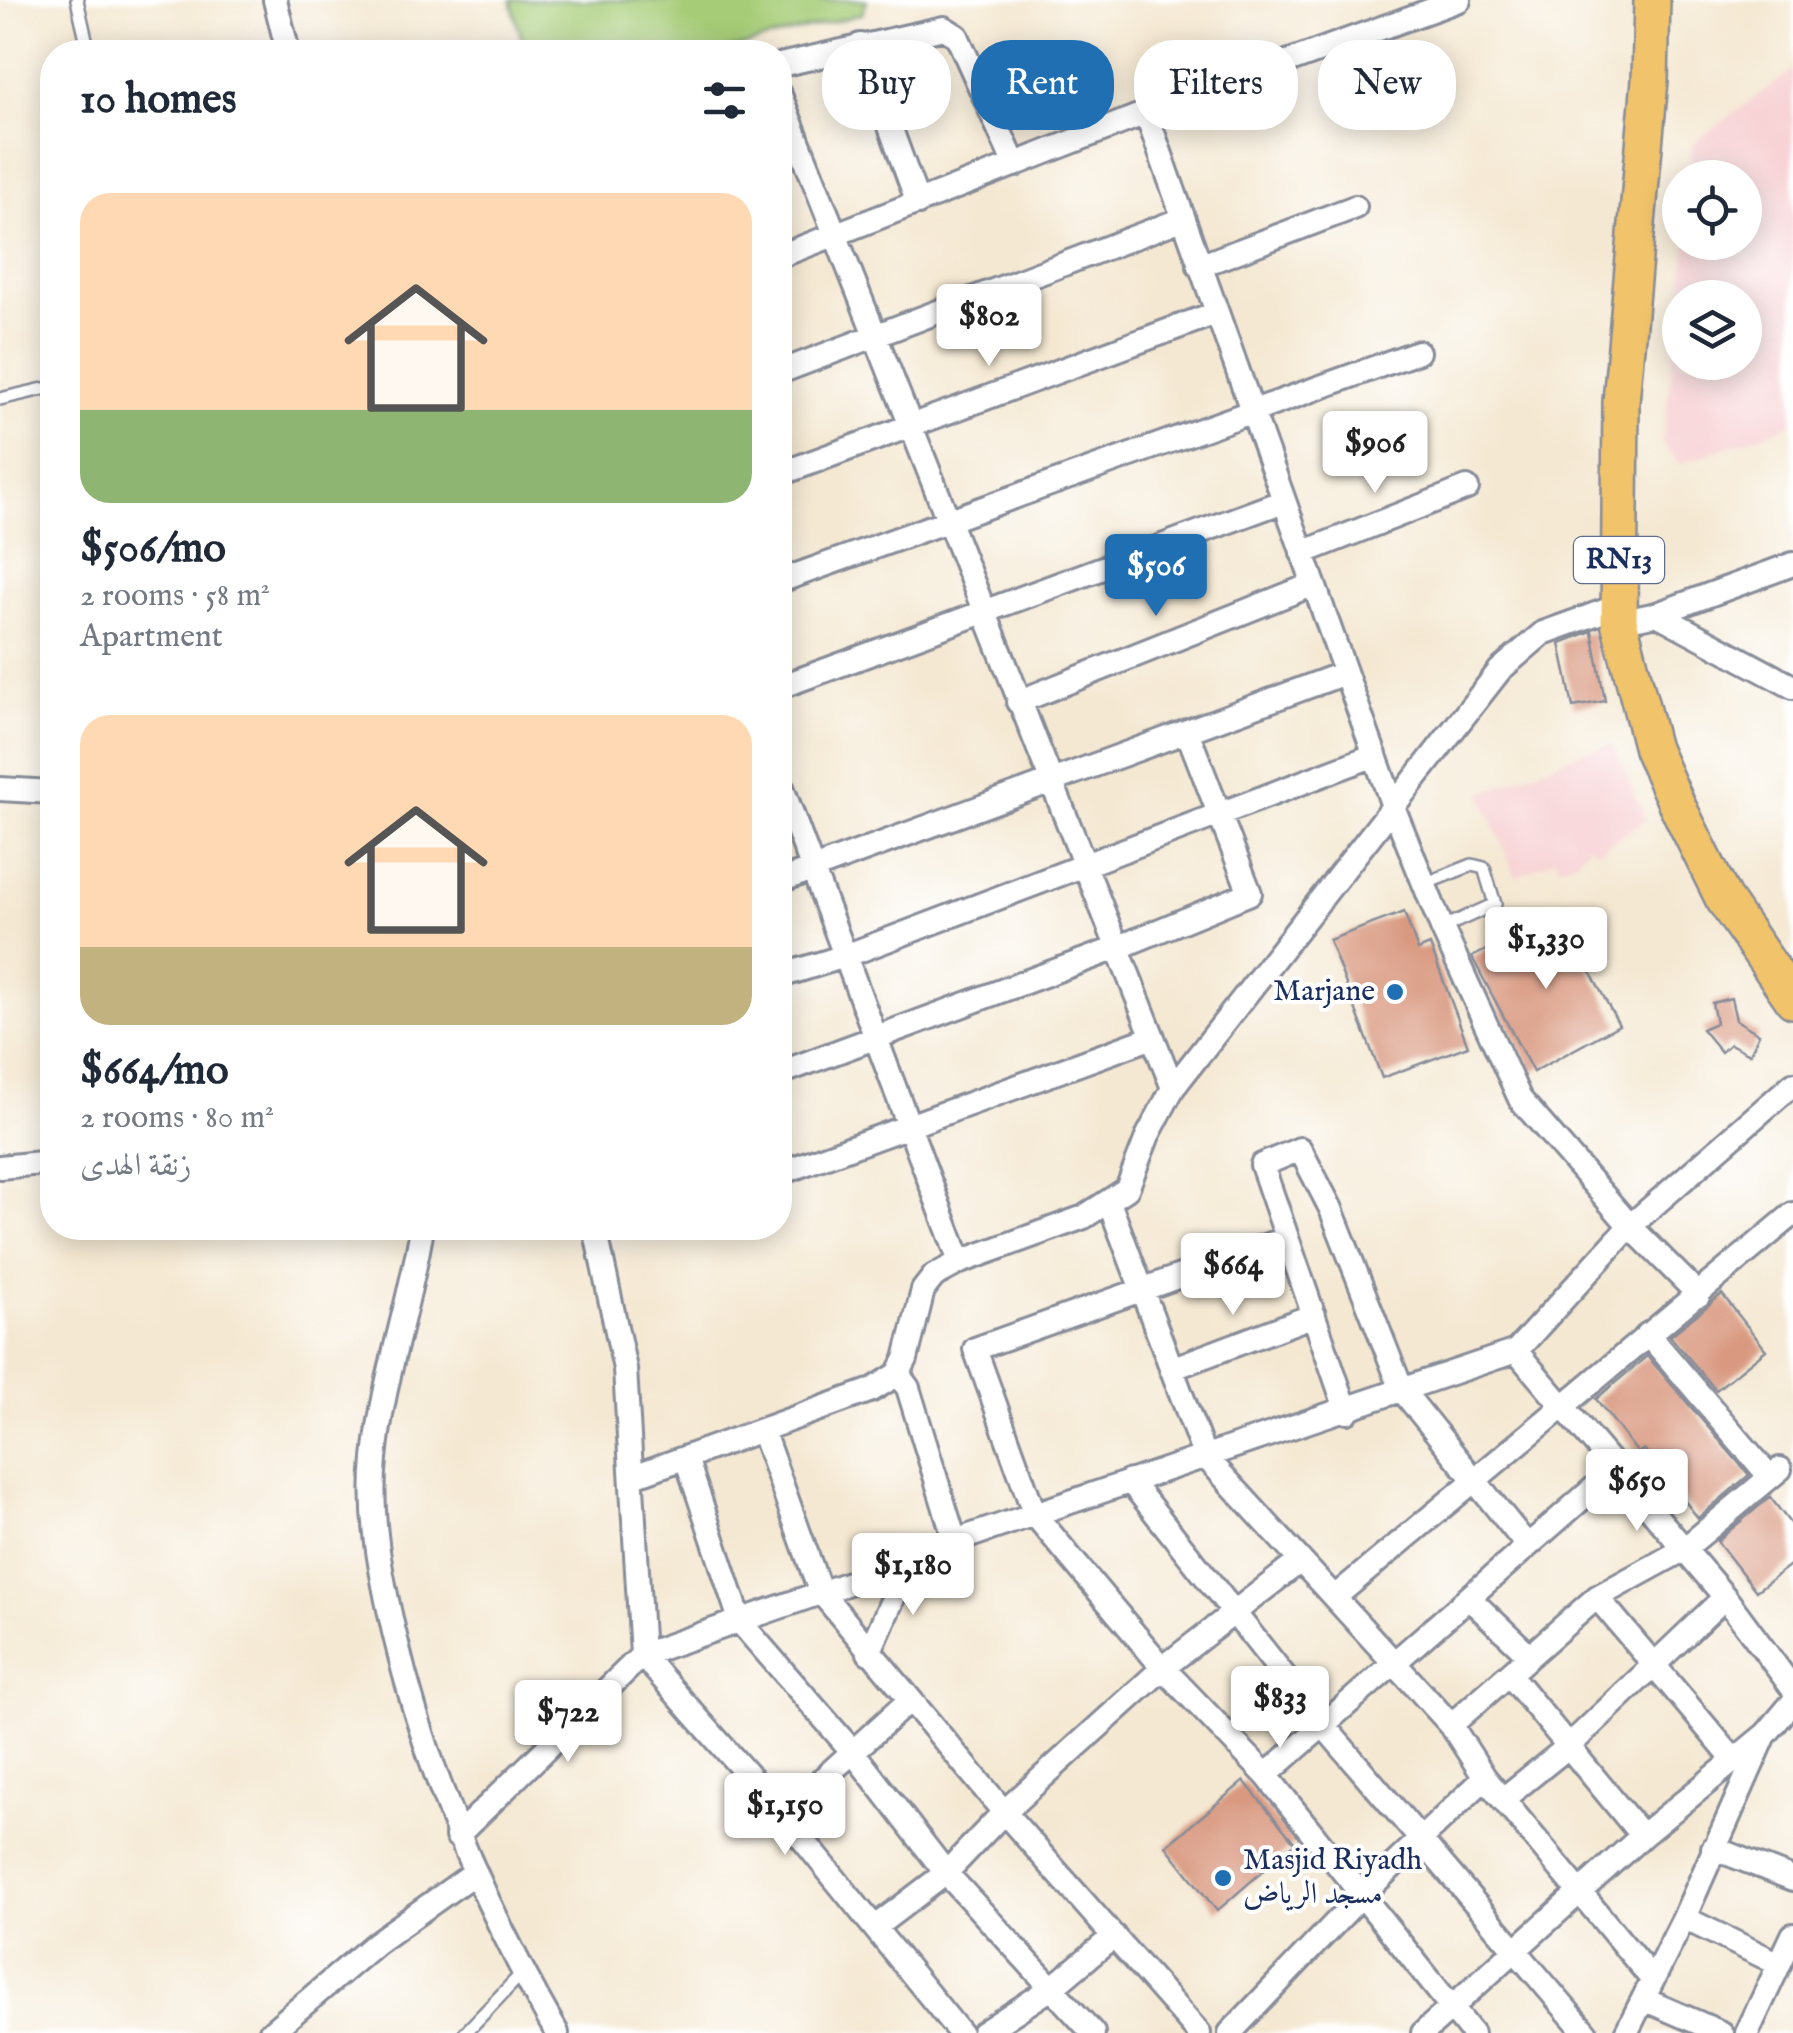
<!DOCTYPE html>
<meta charset="utf-8">
<style>
body{margin:0;font-family:"IM FELL English",Amiri,serif;background:#f6f6f7;color:#1f2937;height:100vh;display:flex;flex-direction:column;font-size:38px;white-space:nowrap}
*{box-sizing:border-box;margin:0}
p{font-size:32px;color:#747a83}
.icon{flex:none;width:55px;height:55px;fill:none;stroke:currentColor;stroke-width:2;stroke-linecap:round;stroke-linejoin:round}
.map{position:relative;flex:1;overflow:hidden}
.drawer{position:absolute;left:40px;top:40px;width:752px;height:1200px;display:flex;flex-direction:column;background:#fff;border-radius:40px;box-shadow:0 5px 25px #0003}
.drawer>*{flex:none}
.hud{position:absolute;left:822px;top:40px;width:820px;height:90px;display:flex;gap:20px}
.controls{position:absolute;left:1662px;top:160px;display:grid;gap:20px}
.controls a{display:grid;place-items:center;width:100px;height:100px;border-radius:50%;background:#fff;box-shadow:0 5px 25px #0003;font-size:50px}
.price{position:absolute;translate:-50% -85px;padding:0 22px;border-radius:10px;background:#fff;color:#222;font-size:32px;line-height:65px;filter:drop-shadow(0 2px 5px #0008)}
.price::after{content:'';position:absolute;left:50%;top:60px;width:30px;height:22px;margin-left:-15px;background:inherit;clip-path:polygon(0 0,100% 0,50% 100%)}
.price.current{background:#1f6fb2;color:#fff}
ul{padding:0;list-style:none}
li{display:grid;align-content:center;gap:20px;height:530px;padding:0 40px}
li span{display:grid;place-items:center;height:310px;border-radius:30px;color:#555}
li>.icon{margin-inline-start:auto}
span .icon{width:180px;height:180px;fill:#fffc;stroke-width:1}
li b{font-size:42px}
h2{display:flex;justify-content:space-between;align-items:center;height:120px;padding:0 40px;font-size:42px}
.tag{padding:0 35px;border-radius:40px;background:#fff;box-shadow:0 5px 25px #0003;font-size:35px;line-height:90px}
.tag.current{background:#1f6fb2;color:#fff}
.map>svg:first-child{display:block}
</style>
<div class="map">
<svg width="1793" height="2033" viewBox="0 0 1793 2033">
<rect width="100%" height="100%" fill="#fff"/>
<filter id="ink" filterUnits="userSpaceOnUse"><feTurbulence type="fractalNoise" baseFrequency=".01" numOctaves="2"/><feDisplacementMap in="SourceGraphic" scale="20" xChannelSelector="R" yChannelSelector="G"/><feConvolveMatrix kernelMatrix="1 2 1 2 8 2 1 2 1" color-interpolation-filters="sRGB"/></filter>
<filter id="wash" filterUnits="userSpaceOnUse"><feTurbulence type="fractalNoise" baseFrequency=".0048" numOctaves="4" result="noise"/><feDisplacementMap in="SourceGraphic" scale="40" xChannelSelector="R" yChannelSelector="G"/><feGaussianBlur stdDeviation="2.25" result="paint"/><feColorMatrix in="noise" values="0 0 0 0 0 0 0 0 0 0 0 0 0 0 0 0 0 1.4 0 .05"/><feComposite in="paint" operator="in"/></filter>
<g filter="url(#wash)">
<rect width="100%" height="100%" fill="#f4e8d2"/>
<path fill="#f7cfd1" d="M1793 70V424L1679 464 1662 443 1680 305V362H1745V298L1681 297 1687 243 1745 242V178L1690 177 1692 144Z
M1613 744 1646 820 1597 851 1589 844 1576 861 1559 867 1556 858 1516 877 1481 794 1583 751Z"/>
<path fill="#a6cc77" stroke="#607e6a" stroke-width="2.5" d="M511 0H867L862 14 720 52H525Z"/>
<g id="blocks">
<path fill="#d99980" d="M1592 631 1605 701 1573 707 1560 643Z
M1404 912 1418 950 1430 945 1468 1046 1382 1078 1329 940Z
M1559 914 1619 1025 1533 1072 1472 957Z
M1731 998 1736 1020 1759 1034 1750 1054 1730 1044 1721 1052 1702 1029 1716 1023 1712 1003Z
M1722 1294 1766 1350 1716 1390 1670 1336Z
M1647 1356 1749 1475 1698 1518 1644 1449 1638 1453 1596 1399Z
M1770 1497 1793 1527V1563L1756 1591 1717 1541Z
M1244 1781 1295 1843 1217 1911 1166 1846Z"/>
</g>
</g>
<g filter="url(#ink)">
<use href="#blocks" fill-opacity="0" stroke="#888c98" stroke-width="2.5"/>
<g fill="none" stroke-linecap="round" stroke-linejoin="round">
<g stroke="#888c98" stroke-width="16">
<path id="lane" d="M77 0 89 52
M0 399 52 387
M1424 884 1472 865 1484 868 1495 904 1442 928
M465 2033 524 1971"/>
</g>
<g stroke="#888c98" stroke-width="28">
<path id="street" d="M275 0 288 52
M860 45 918 203
M780 65 944 28 957 36 1015 165
M780 95 1173 1088
M1146 113 1394 809 1442 928 1520 1099 1630 1226 1699 1295
M780 256 1146 113 1459 0
M1199 266 1355 207
M780 372 1182 219
M780 474 1216 313
M1302 553 1467 488
M780 581 1418 352
M1657 614 1793 687
M1619 622 1657 614 1793 564
M780 687 1284 501
M1018 702 1314 584
M780 782 960 1262
M0 789 52 792
M780 881 1345 673
M780 976 845 956 1375 755
M780 1073 1117 948 1250 893 1187 731
M0 1167 52 1162
M780 1173 1153 1037
M1109 1202 1204 1455 1451 1725 1485 1778 1652 1979
M422 1228C410 1305 382 1381 375 1459 369 1518 381 1575 394 1632 427 1775 484 1906 557 2033
M595 1228 625 1369 642 1655 783 1815 960 2033
M1287 1238 975 1349 1035 1515 1163 1668 1266 1775 1472 2033
M1648 1334 1770 1477
M1516 1351 1725 1597 1793 1689
M1171 1369 1314 1315
M898 1374 908 1388 955 1541
M1347 1412 1262 1165 1300 1149 1331 1209 1402 1390 1526 1544
M762 1430 820 1591 1004 1812 1199 2033
M686 1458 741 1623 853 1752 946 1873 1093 2033
M634 1476 872 1390 898 1374 906 1359 923 1290 934 1276 960 1262 1084 1217 1127 1189 1148 1135 1173 1088 1500 670 1543 633 1618 606
M1130 1481 1323 1725 1586 2033
M1336 1596 1793 1214
M1597 1597 1733 1759
M1469 1598 1529 1655
M869 1653 909 1562
M1510 1675 1642 1836
M1451 1725 1597 1597 1683 1550 1780 1469
M1266 1775 1618 1467
M1503 1799 1569 1746 1725 1597
M783 1815 910 1700
M457 1836 642 1655 909 1562 955 1541 1516 1351 1630 1226 1793 1084
M1713 1848 1793 1879
M1684 1918 1779 1964
M875 1927 946 1873 1004 1812 1163 1668 1300 1561
M1643 1999 1722 2033
M270 2033 376 1943 474 1873
M983 2033 1053 1987 1114 1936
M1230 2033 1360 1897 1485 1778
M1423 2033 1642 1836 1766 1734 1793 1702
M1626 2033 1684 1918 1764 1737
M1747 2033 1793 1935"/>
</g>
<g stroke="#888c98" stroke-width="40">
<path id="primary" d="M1652 0 1650 80 1621 402 1619 622 1652 749 1677 805 1723 898 1793 1000"/>
</g>
<use href="#lane" stroke="#fff" stroke-width="11"/>
<use href="#street" stroke="#fff" stroke-width="22"/>
<use href="#primary" stroke="#f1c36a" stroke-width="35"/>
</g>
</g>
<g fill="#1f6fb2" stroke="#fff" stroke-width="4">
<circle cx="1395" cy="992" r="10"/>
<circle cx="1223" cy="1878" r="10"/>
</g>
<g text-anchor="middle" dominant-baseline="central" stroke-width="8" stroke-linejoin="round" paint-order="stroke">
<rect fill="#fff" stroke="#5f6d8e" stroke-width="2.5" x="1574" y="537" width="90" height="46" rx="8"/>
<g font-size="28" font-weight="bold" fill="#1b2f5e">
<text x="1619" y="560">RN13</text>
</g>
<g font-size="30" fill="#1b2f5e" stroke="#fff" text-anchor="end">
<text x="1375" y="992">Marjane</text>
<text x="1243" y="1861" text-anchor="start">Masjid Riyadh<tspan x="1243" dy="34">مسجد الرياض</tspan></text>
</g>
</g>
</svg>
<div class="controls">
<a><svg class="icon" aria-label="locate" viewBox="0 0 24 24"><circle cx="12" cy="12" r="6"/><path d="M12 2v4M12 18v4M2 12h4M18 12h4"/></svg></a>
<a><svg class="icon" aria-label="layers" viewBox="0 0 24 24"><path d="M12 4l9 5-9 5-9-5zM3 14l9 5 9-5"/></svg></a>
</div>
<b class="price" style="left:989px;top:369px">$802</b>
<b class="price" style="left:1375px;top:496px">$906</b>
<b class="price current" style="left:1156px;top:619px">$506</b>
<b class="price" style="left:1546px;top:992px">$1,330</b>
<b class="price" style="left:1233px;top:1318px">$664</b>
<b class="price" style="left:1637px;top:1534px">$650</b>
<b class="price" style="left:913px;top:1618px">$1,180</b>
<b class="price" style="left:1280px;top:1751px">$833</b>
<b class="price" style="left:568px;top:1765px">$722</b>
<b class="price" style="left:785px;top:1858px">$1,150</b>
<div class="hud">
<a class="tag">Buy</a>
<a class="tag current">Rent</a>
<a class="tag">Filters</a>
<a class="tag">New</a>
</div>
<section class="drawer">
<h2>10 homes<svg class="icon" aria-label="filters" viewBox="0 0 24 24"><path d="M4 7h16M4 17h16"/><circle cx="9" cy="7" r="2"/><circle cx="15" cy="17" r="2"/></svg></h2>
<ul>
<li><span style="background:linear-gradient(#ffd9b3 70%,#8fb573 0)"><svg class="icon" aria-label="home" viewBox="0 0 24 24"><path d="M3 11l9-7 9 7M6 9v11h12V9"/></svg></span><div><b>$506/mo</b><p>2 rooms · 58 m²</p><p>Apartment</p></div></li>
<li><span style="background:linear-gradient(#ffd9b3 75%,#c2b280 0)"><svg class="icon" aria-label="home" viewBox="0 0 24 24"><path d="M3 11l9-7 9 7M6 9v11h12V9"/></svg></span><div><b>$664/mo</b><p>2 rooms · 80 m²</p><p>زنقة الهدى</p></div></li>
</ul>
</section>
</div>
